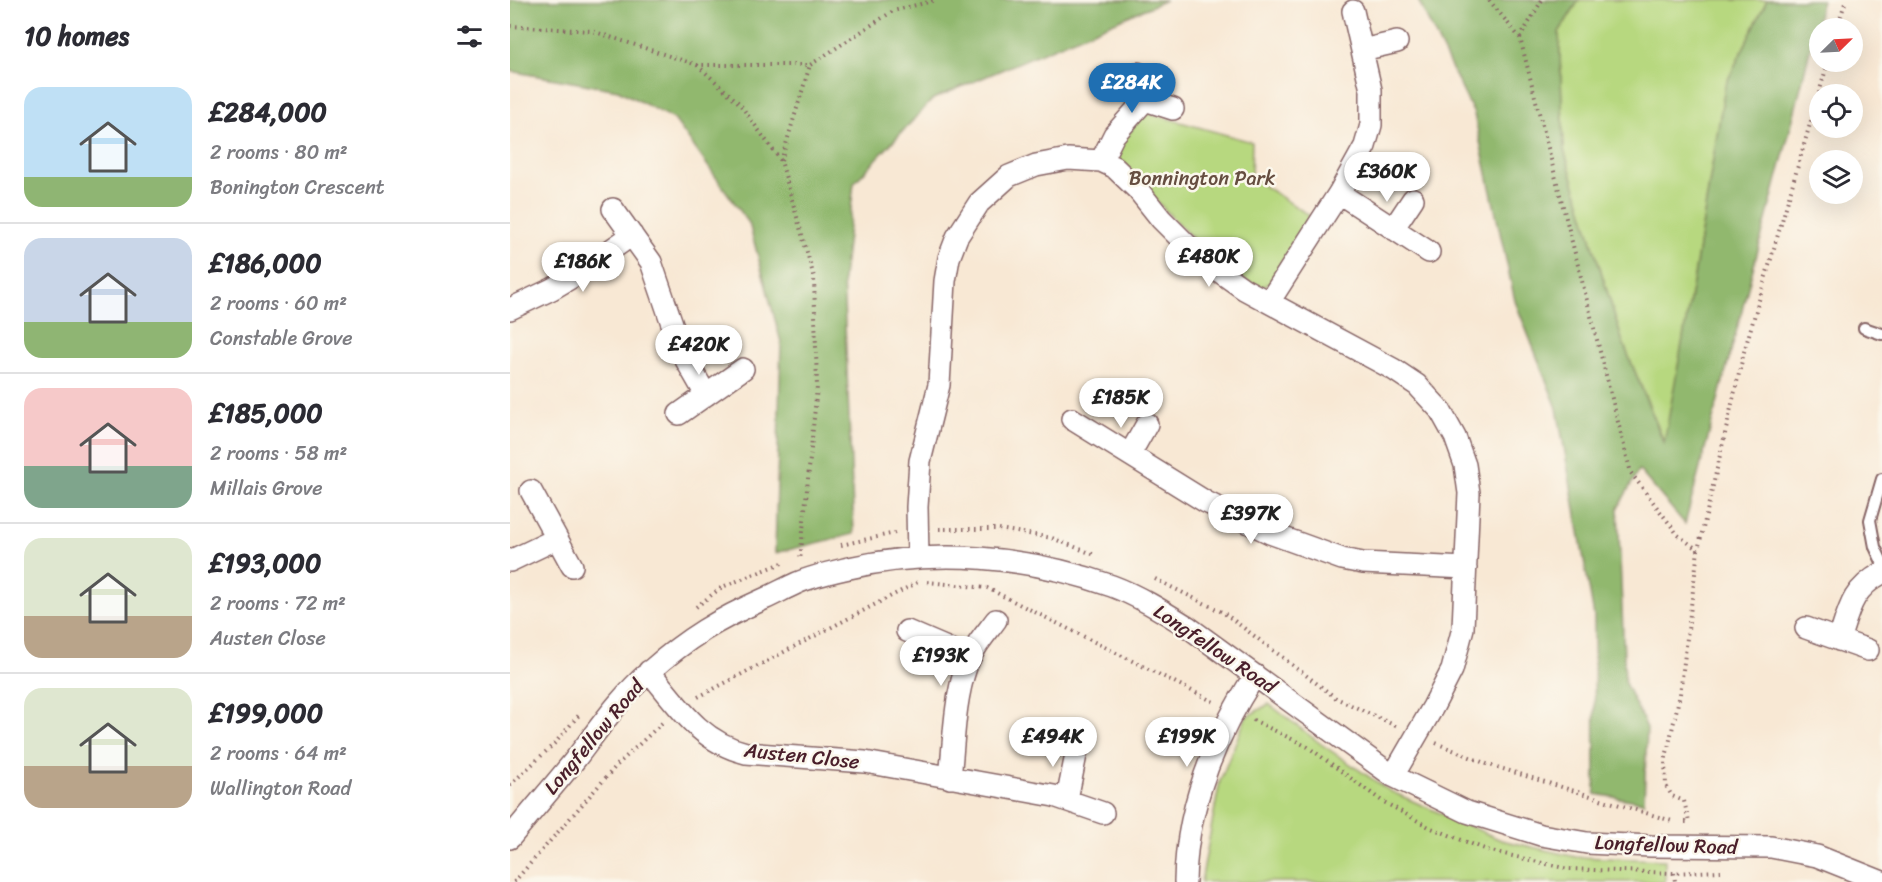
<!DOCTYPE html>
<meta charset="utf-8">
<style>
body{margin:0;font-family:Sriracha,sans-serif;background:#f2f2f3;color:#2b2b33;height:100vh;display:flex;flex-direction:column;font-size:22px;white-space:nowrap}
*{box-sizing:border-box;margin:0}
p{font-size:20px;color:#7c7c81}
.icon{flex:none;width:33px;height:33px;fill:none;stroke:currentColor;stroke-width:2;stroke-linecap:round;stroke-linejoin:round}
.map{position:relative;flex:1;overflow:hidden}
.panel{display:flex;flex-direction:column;background:#fff;width:510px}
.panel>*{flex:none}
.needle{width:39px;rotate:66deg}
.buttons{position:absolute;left:1299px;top:18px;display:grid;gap:12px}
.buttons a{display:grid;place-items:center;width:54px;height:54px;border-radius:50%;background:#fff;box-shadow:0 6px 24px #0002;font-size:30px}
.price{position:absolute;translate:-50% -51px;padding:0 14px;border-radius:21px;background:#fff;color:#222;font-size:20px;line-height:39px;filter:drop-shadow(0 2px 3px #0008)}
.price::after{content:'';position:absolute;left:50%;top:36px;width:18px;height:14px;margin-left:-9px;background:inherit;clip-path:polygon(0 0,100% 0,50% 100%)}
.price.on{background:#1f6fb2;color:#fff}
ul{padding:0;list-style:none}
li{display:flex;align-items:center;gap:18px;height:150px;padding:0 24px}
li+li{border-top:2px solid #e1e1e2}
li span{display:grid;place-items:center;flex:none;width:168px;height:120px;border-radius:18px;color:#555}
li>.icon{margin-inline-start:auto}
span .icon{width:72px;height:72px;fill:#fffc;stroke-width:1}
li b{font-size:26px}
h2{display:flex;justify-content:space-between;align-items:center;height:72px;padding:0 24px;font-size:26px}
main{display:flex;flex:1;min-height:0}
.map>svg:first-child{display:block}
</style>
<main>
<section class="panel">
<h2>10 homes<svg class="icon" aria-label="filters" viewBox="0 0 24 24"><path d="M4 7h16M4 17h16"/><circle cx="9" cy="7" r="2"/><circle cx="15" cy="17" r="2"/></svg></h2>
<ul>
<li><span style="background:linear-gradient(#bfe0f5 75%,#8fb573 0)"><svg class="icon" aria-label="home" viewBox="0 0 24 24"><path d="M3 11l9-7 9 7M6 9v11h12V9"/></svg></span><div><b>£284,000</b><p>2 rooms · 80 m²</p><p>Bonington Crescent</p></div></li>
<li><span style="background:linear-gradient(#c9d6e8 70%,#8fb573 0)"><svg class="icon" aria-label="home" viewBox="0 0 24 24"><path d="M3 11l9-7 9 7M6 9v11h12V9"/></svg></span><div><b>£186,000</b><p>2 rooms · 60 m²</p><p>Constable Grove</p></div></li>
<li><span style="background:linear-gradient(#f6c9c9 65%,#7fa58c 0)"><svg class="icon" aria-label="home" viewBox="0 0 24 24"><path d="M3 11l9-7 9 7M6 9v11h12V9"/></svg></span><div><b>£185,000</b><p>2 rooms · 58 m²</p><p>Millais Grove</p></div></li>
<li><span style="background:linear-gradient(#dfe7d0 65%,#b9a48a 0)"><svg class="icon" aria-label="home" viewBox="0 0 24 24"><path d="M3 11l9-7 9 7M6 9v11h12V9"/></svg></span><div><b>£193,000</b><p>2 rooms · 72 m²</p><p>Austen Close</p></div></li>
<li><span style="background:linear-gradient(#dfe7d0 65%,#b9a48a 0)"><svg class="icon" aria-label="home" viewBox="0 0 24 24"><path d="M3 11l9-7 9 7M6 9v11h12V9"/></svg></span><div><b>£199,000</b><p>2 rooms · 64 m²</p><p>Wallington Road</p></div></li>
</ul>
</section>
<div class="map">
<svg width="1372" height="882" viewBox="0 0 1372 882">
<rect width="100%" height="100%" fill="#fbf7ec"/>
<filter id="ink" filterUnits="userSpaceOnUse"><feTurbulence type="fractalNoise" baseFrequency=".0167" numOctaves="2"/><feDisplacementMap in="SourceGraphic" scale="12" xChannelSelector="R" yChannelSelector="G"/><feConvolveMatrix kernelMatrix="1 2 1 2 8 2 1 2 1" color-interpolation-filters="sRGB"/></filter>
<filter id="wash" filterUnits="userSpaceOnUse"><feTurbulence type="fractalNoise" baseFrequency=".008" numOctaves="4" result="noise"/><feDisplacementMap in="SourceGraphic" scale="24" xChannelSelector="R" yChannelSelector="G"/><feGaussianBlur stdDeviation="1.35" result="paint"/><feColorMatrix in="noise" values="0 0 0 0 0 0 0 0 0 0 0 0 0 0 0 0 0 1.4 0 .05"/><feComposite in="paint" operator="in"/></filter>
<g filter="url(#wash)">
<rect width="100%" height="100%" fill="#f8e8d4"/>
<path fill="#b7d87f" stroke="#807c55" stroke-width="1.5" d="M1069 0H1257L1215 86 1183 283 1155 444 1112 340 1054 150 1049 32Z
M638 113 742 142 741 177 800 216 760 283 753 287C706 275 644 196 609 160V145L632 116Z
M759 704 811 744 880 791 991 840 1066 857 1155 860V882H691L710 781 736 717Z"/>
<path fill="#91b86e" stroke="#6e6c4c" stroke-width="1.5" d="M0 0H656L423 99 344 183 333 278 344 534 265 553 271 342 239 223 164 119 108 90 0 71Z
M908 0H1069L1049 32 1054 150 1112 340 1154 443 1183 283 1215 86 1257 0H1312L1284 115 1175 524 1129 470 1108 508 1115 683 1137 728 1134 802 1085 794 1084 616 1047 408 1005 301 964 114Z"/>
</g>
<g filter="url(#ink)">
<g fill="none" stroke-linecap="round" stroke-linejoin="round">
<g stroke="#876566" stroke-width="14">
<path id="lane" d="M1354 328 1372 334
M1372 479 1360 520 1365 547 1372 562"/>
</g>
<g stroke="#876566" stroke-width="24">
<path id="street" d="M852 50 887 42
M628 73 635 100 663 109
M591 161 604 135 635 100
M829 193 919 252
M103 209 141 262 172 353 196 395
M883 229 903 199
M759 302 829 193 855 146 861 125V90L843 11
M0 309 42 289 64 276 122 235
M169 414 233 369
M562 419 696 502 760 533 832 559 853 563 956 568
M620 454 637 424
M21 491 62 566
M408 557 407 507 410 461 429 385 435 281 439 258 447 237 469 203 499 176 526 165 558 159 591 161 604 167 628 190 651 219 689 257 734 289 883 369 907 385 930 410 945 437 955 465 959 493 953 628 942 670 923 707 883 776
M0 561 46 539
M1296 628 1358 650
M397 631 460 658
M1329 640C1339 609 1342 589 1372 573
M139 671C168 706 190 742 236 753L355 762 544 796 593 813
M440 778C444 742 444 702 456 667 462 649 475 635 486 620
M557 799 568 745
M0 838C21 812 43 787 64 761 88 730 110 697 140 671 177 638 209 619 254 599 265 594 276 588 287 583 303 576 322 572 339 568 426 548 518 556 602 586 629 596 654 612 678 627L883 776 957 812 1031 835 1077 843 1141 846 1261 847 1307 856 1372 882
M675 882C676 807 705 737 745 675"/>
</g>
<path stroke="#876566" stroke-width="4" stroke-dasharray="1.5 4.5" stroke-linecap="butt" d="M979 0 1010 38 1121 473 1168 535 1188 550
M0 26 82 31 187 65H300L383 11 426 0
M1327 28 1336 0
M1010 38 1032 0
M187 65 229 103 271 161 304 277 307 387 290 561
M271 161 300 65
M429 529H489L542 538 585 555
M331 545 385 533
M645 579 714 613 826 698 888 727
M417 582 477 588 706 703
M186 607 212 587 275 562
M188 697 410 581
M743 720 798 747 872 801 919 827 977 850 1058 869 1164 873 1211 871
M926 743 977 764 1165 822
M0 785 45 743 69 715
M1175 822H1179L1174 801 1162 796 1156 786 1155 762 1170 694 1188 550 1234 352 1318 62
M1164 873 1165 882
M4 882 106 766 153 722"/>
<use href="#lane" stroke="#fff" stroke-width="10"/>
<use href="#street" stroke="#fff" stroke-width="21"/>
</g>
</g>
<g text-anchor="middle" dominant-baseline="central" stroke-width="5" stroke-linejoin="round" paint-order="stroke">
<g font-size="20" fill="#654d40" stroke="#fbf7ec">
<text x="692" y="178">Bonnington Park</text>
</g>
<g font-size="20" fill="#4a1f2b" stroke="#fbf7ec">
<text transform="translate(705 649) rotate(34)">Longfellow Road</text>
<text transform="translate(84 737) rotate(-50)">Longfellow Road</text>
<text transform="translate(292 756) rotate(6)">Austen Close</text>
<text transform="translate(1156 845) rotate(2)">Longfellow Road</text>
</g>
</g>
</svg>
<div class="buttons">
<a><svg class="needle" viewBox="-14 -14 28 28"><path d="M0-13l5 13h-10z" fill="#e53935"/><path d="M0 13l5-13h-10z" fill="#7c7c81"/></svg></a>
<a><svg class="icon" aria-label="locate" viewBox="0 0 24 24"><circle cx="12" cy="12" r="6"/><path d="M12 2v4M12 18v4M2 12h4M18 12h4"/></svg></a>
<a><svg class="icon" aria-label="layers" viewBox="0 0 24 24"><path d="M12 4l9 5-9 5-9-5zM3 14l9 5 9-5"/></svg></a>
</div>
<b class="price on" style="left:622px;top:114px">£284K</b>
<b class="price" style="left:877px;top:203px">£360K</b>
<b class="price" style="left:699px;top:288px">£480K</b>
<b class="price" style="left:73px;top:293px">£186K</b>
<b class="price" style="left:189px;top:376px">£420K</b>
<b class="price" style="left:611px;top:429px">£185K</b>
<b class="price" style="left:741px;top:545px">£397K</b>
<b class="price" style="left:431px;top:687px">£193K</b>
<b class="price" style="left:543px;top:768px">£494K</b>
<b class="price" style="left:677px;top:768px">£199K</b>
</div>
</main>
